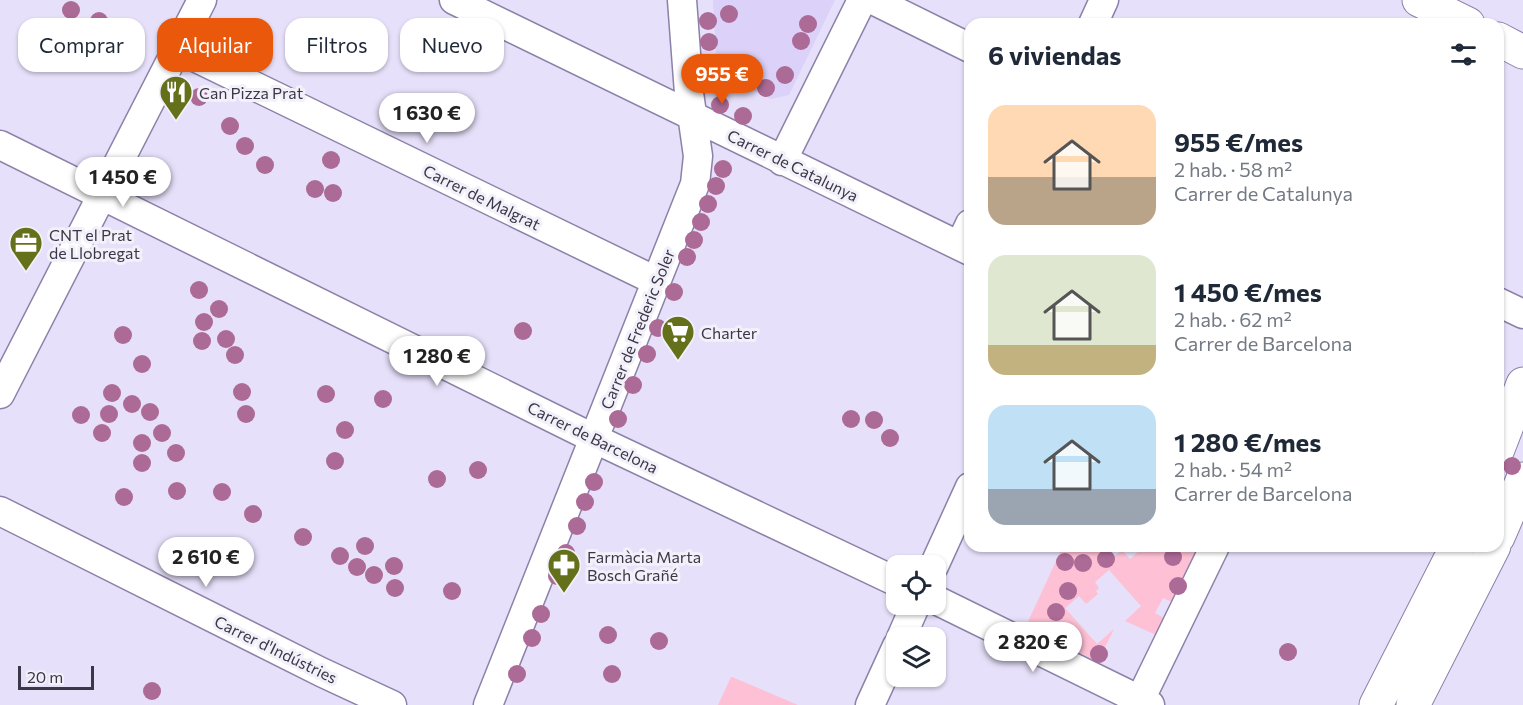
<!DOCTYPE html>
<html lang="es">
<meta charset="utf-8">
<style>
body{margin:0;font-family:Commissioner,sans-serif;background:#f2f2f3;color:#1f2937;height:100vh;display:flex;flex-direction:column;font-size:22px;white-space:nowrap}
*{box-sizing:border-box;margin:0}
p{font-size:20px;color:#747a83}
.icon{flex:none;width:33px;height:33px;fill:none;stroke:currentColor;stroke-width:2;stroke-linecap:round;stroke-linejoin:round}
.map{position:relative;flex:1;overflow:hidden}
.panel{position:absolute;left:964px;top:18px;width:540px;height:534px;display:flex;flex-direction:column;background:#fff;border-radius:18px;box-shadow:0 2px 4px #0004}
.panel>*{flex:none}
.guide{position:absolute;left:18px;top:18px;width:570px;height:54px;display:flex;gap:12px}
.buttons{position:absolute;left:886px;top:555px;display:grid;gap:12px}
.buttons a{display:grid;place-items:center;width:60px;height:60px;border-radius:12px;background:#fff;box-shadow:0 2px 4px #0004;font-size:30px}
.scale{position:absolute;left:18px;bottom:15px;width:76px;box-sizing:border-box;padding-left:6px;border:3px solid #3c3748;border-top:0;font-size:16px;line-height:21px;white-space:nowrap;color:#3c3748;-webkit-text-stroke:4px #f2f0f9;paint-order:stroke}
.price{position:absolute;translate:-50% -51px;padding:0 14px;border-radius:21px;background:#fff;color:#222;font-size:20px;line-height:39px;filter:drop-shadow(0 2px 3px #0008)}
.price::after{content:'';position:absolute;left:50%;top:36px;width:18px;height:14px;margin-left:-9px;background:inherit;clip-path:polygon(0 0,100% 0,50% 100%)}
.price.active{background:#ea580c;color:#fff}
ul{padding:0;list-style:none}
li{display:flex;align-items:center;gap:18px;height:150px;padding:0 24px}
li span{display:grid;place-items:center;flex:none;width:168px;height:120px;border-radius:18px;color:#555}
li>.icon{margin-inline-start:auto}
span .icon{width:72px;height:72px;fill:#fffc;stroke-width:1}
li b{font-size:26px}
h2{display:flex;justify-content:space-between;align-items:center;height:72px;padding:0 24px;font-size:26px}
.chip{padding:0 21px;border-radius:18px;background:#fff;box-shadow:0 2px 4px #0004;font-size:21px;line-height:54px}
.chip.active{background:#ea580c;color:#fff}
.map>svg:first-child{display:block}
</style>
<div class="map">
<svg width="1523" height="705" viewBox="0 0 1523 705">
<rect width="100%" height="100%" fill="#e7e0fa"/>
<path fill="#dbd1f9" d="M713 0H835L789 95 771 99 719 74 717 71Z"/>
<path fill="#fdc0d4" d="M1063 546H1098L1110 560 1122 550 1130 559 1144 546H1199L1172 602 1163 598 1155 613 1164 618 1156 635 1125 621 1141 606 1109 570 1095 582 1099 588 1096 591 1098 594 1086 604 1079 596 1065 608 1097 644 1114 629 1098 662 1026 626Z
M731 677H732L798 705H718Z"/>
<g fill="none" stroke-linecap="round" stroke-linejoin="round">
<g stroke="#8c81a8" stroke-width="31">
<path id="minor" d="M454 0 970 251
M873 0 970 48
M1093 24 1104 0
M178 49 656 281
M0 145 593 438 897 582
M782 161 862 0
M960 245 970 224
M1498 302 1523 314
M0 394 202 0
M0 511 321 672 392 705
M934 566 970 487
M936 600 1150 705
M901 638 916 604
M1140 700 1215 546
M488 705 695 184 698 156 689 93 682 0
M870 705 897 646"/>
</g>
<g stroke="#8c81a8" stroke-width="35">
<path id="tertiary" d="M1419 0 1468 24
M1498 39 1523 52
M1498 449 1523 384
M1498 537 1523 479
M1376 705 1457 546
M1413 705 1494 546"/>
</g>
<use href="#minor" stroke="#fff" stroke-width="28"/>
<use href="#tertiary" stroke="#fff" stroke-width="33"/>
</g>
<g fill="#ac6a96">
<circle cx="71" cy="10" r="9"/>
<circle cx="729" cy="14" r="9"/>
<circle cx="99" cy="21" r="9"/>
<circle cx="708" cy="21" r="9"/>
<circle cx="808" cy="24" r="9"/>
<circle cx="801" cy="41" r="9"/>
<circle cx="709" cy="42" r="9"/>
<circle cx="744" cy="67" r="9"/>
<circle cx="711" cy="71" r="9"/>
<circle cx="785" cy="75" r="9"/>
<circle cx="730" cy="84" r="9"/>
<circle cx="766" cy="88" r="9"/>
<circle cx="199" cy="97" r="9"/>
<circle cx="720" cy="105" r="9"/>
<circle cx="743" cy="116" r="9"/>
<circle cx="230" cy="126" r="9"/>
<circle cx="245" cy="146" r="9"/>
<circle cx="331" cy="160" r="9"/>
<circle cx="265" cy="165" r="9"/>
<circle cx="723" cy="169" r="9"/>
<circle cx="716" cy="186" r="9"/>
<circle cx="315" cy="189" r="9"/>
<circle cx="333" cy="193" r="9"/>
<circle cx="708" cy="204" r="9"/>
<circle cx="701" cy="222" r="9"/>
<circle cx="694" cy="240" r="9"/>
<circle cx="687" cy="257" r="9"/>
<circle cx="199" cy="290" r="9"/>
<circle cx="674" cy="292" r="9"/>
<circle cx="219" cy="309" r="9"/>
<circle cx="204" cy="322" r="9"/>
<circle cx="658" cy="328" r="9"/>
<circle cx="523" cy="331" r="9"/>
<circle cx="123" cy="335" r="9"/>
<circle cx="226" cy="339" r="9"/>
<circle cx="202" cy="341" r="9"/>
<circle cx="647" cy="354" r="9"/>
<circle cx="235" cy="355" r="9"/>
<circle cx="142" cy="364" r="9"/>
<circle cx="633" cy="385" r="9"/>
<circle cx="242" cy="392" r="9"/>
<circle cx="112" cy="393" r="9"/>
<circle cx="326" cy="394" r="9"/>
<circle cx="383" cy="399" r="9"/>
<circle cx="132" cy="404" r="9"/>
<circle cx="150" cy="412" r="9"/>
<circle cx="109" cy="414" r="9"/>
<circle cx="246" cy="414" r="9"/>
<circle cx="81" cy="415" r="9"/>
<circle cx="618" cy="419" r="9"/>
<circle cx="851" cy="419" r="9"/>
<circle cx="874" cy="420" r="9"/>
<circle cx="345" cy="430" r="9"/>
<circle cx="102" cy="433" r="9"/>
<circle cx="162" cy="433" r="9"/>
<circle cx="890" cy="438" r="9"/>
<circle cx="142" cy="443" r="9"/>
<circle cx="176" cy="453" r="9"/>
<circle cx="335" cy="461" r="9"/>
<circle cx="142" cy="463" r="9"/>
<circle cx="1512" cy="466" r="9"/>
<circle cx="478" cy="470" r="9"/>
<circle cx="437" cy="479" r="9"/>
<circle cx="594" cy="482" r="9"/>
<circle cx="177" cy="491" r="9"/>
<circle cx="222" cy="492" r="9"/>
<circle cx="124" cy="497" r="9"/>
<circle cx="585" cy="502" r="9"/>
<circle cx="253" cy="514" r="9"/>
<circle cx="577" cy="526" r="9"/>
<circle cx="303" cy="537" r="9"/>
<circle cx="365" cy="546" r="9"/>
<circle cx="566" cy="553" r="9"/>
<circle cx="340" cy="556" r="9"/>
<circle cx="1173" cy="557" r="9"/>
<circle cx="1106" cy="559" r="9"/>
<circle cx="1065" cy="562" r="9"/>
<circle cx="1083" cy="563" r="9"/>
<circle cx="394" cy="566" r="9"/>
<circle cx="357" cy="567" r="9"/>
<circle cx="374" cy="575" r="9"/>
<circle cx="557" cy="576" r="9"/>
<circle cx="1178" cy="586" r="9"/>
<circle cx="395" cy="588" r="9"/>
<circle cx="452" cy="591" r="9"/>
<circle cx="1068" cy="591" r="9"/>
<circle cx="1056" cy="612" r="9"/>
<circle cx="541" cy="614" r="9"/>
<circle cx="608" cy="635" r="9"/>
<circle cx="532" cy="638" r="9"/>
<circle cx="659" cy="641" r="9"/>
<circle cx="1288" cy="652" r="9"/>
<circle cx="1099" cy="654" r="9"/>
<circle cx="517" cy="674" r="9"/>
<circle cx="612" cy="674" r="9"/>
<circle cx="152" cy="691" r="9"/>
</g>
<defs>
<g id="restaurant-pin" transform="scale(1.725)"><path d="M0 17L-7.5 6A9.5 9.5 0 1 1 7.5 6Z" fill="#64701a" stroke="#f2f0f9"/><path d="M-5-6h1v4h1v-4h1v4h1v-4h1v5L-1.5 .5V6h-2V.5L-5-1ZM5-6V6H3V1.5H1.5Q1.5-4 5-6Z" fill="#fff"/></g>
<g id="office-pin" transform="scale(1.725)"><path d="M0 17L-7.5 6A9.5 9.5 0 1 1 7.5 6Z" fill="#64701a" stroke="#f2f0f9"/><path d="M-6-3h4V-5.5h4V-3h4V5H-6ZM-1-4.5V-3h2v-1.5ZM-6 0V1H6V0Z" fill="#fff"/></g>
<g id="supermarket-pin" transform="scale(1.725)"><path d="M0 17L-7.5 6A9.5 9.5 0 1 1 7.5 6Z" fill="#64701a" stroke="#f2f0f9"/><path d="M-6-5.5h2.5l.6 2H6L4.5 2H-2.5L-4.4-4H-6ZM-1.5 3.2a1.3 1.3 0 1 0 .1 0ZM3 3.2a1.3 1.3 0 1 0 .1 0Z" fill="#fff"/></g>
<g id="pharmacy-pin" transform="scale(1.725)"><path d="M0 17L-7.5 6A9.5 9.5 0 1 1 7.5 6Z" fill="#64701a" stroke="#f2f0f9"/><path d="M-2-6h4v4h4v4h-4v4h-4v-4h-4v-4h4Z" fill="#fff"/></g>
</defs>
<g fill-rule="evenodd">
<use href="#restaurant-pin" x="176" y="92"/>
<use href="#office-pin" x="26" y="243"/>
<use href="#supermarket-pin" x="678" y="332"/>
<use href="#pharmacy-pin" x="564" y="565"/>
</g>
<g text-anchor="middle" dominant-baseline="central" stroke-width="6" stroke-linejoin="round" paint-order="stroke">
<g font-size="16" fill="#3c3748" stroke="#f2f0f9" text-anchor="start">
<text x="199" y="92">Can Pizza Prat</text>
<text x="49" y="234">CNT el Prat<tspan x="49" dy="18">de Llobregat</tspan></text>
<text x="701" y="332">Charter</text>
<text x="587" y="556">Farmàcia Marta<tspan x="587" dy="18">Bosch Grañé</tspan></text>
</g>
<g font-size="16" fill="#3c3748" stroke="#f2f0f9">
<text transform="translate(793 165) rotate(26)">Carrer de Catalunya</text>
<text transform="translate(482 197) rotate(26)">Carrer de Malgrat</text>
<text transform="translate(637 329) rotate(-68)">Carrer de Frederic Soler</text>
<text transform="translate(593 437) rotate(26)">Carrer de Barcelona</text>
<text transform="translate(276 649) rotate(26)">Carrer d'Indústries</text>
</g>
</g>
</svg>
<div class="buttons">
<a><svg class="icon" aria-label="locate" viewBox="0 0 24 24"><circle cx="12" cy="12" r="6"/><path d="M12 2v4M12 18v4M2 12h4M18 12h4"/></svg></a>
<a><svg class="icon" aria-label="layers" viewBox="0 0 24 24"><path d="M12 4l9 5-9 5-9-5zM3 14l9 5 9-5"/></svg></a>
</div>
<div class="scale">20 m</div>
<b class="price active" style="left:722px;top:105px">955 €</b>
<b class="price" style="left:427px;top:144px">1 630 €</b>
<b class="price" style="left:123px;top:208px">1 450 €</b>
<b class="price" style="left:437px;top:387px">1 280 €</b>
<b class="price" style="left:206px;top:588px">2 610 €</b>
<b class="price" style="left:1033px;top:673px">2 820 €</b>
<div class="guide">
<a class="chip">Comprar</a>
<a class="chip active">Alquilar</a>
<a class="chip">Filtros</a>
<a class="chip">Nuevo</a>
</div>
<section class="panel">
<h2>6 viviendas<svg class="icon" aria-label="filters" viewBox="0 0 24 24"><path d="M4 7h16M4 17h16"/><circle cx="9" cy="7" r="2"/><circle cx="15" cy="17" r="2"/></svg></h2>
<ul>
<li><span style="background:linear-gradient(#ffd9b3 60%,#b9a48a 0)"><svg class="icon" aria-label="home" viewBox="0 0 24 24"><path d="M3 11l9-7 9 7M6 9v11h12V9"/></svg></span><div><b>955 €/mes</b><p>2 hab. · 58 m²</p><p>Carrer de Catalunya</p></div></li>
<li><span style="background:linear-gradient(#dfe7d0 75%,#c2b280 0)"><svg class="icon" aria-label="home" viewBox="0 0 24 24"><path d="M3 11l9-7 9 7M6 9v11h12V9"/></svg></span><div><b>1 450 €/mes</b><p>2 hab. · 62 m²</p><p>Carrer de Barcelona</p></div></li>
<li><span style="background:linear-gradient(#bfe0f5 70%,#9aa5b1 0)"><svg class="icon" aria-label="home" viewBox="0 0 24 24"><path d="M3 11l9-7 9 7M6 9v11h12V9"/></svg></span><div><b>1 280 €/mes</b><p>2 hab. · 54 m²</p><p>Carrer de Barcelona</p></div></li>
</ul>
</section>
</div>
